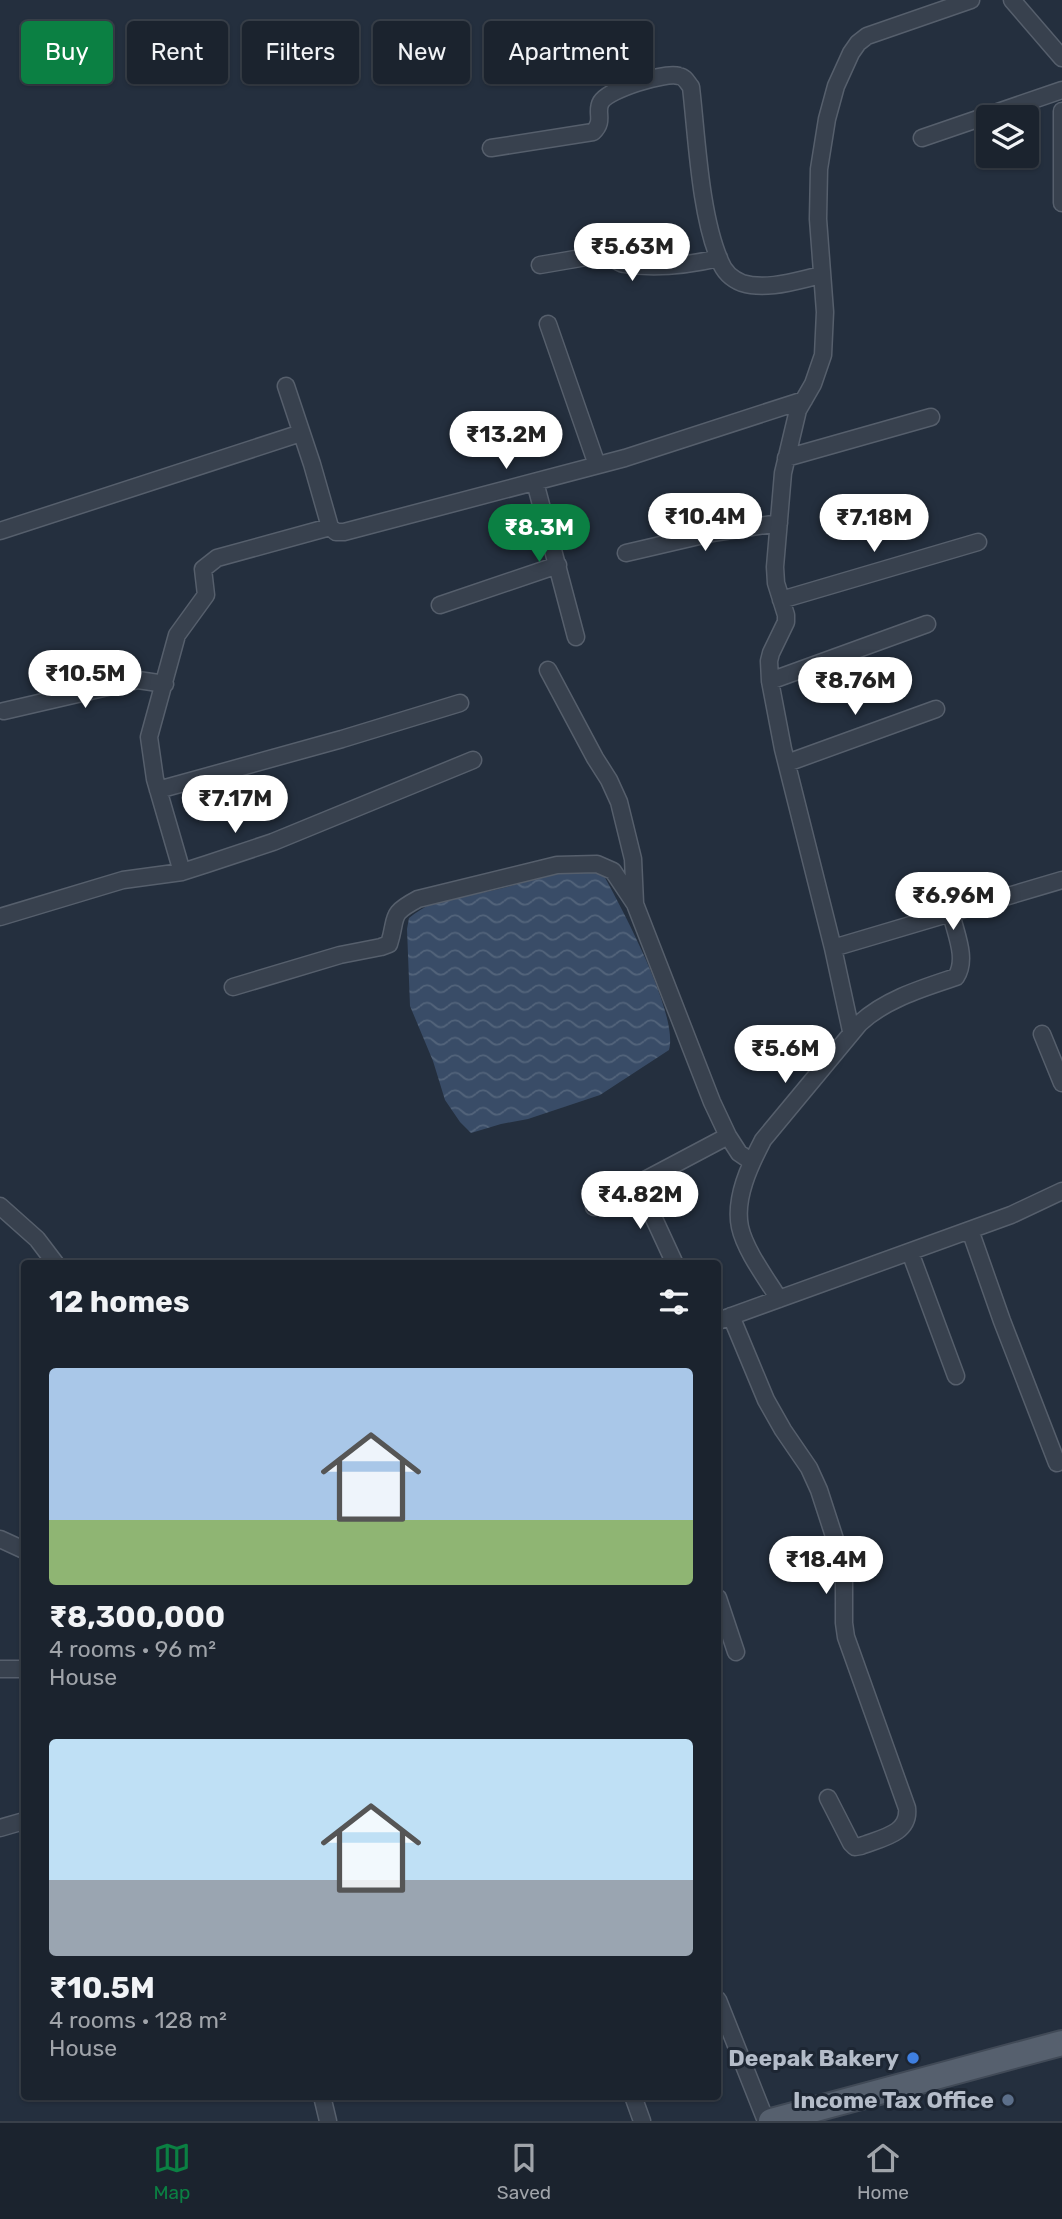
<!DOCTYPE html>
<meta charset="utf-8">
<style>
body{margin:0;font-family:Rubik,sans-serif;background:#242b36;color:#f1f3f6;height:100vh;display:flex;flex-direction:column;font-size:26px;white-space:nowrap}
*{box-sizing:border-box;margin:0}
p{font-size:23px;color:#a0a4aa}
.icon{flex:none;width:38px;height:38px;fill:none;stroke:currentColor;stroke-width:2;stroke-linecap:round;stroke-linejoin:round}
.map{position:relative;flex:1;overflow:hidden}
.sheet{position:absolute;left:21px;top:1260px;width:700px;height:840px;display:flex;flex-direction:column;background:#1b232e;border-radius:7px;box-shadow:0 2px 5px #0004,0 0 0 2px #39404a}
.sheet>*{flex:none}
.banner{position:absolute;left:21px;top:21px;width:700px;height:63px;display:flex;gap:14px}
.controls{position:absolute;left:976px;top:105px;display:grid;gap:14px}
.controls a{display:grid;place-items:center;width:63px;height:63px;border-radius:7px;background:#1b232e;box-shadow:0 2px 5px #0004,0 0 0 2px #39404a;font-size:35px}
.price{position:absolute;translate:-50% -60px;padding:0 16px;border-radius:24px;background:#fff;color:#222;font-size:23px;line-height:46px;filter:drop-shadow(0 2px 4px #0008)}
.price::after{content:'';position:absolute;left:50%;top:42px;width:21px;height:16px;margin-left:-10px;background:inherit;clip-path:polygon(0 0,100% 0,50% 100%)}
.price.selected{background:#0b8043;color:#fff}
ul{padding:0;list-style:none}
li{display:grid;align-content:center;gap:14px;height:371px;padding:0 28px}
li span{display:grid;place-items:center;height:217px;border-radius:7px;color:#555}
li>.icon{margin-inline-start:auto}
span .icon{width:126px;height:126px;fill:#fffc;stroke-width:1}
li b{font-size:30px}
h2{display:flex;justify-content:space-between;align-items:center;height:84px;padding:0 28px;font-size:30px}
.chip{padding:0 24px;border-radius:7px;background:#1b232e;box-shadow:0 2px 5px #0004,0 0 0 2px #39404a;font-size:24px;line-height:63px}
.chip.selected{background:#0b8043;color:#fff}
.menu{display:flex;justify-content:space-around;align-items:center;height:98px;border-top:2px solid #39404a;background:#1b232e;font-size:19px;color:#a0a4aa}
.menu a{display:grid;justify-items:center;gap:4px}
.menu .selected{color:#0b8043}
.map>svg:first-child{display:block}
</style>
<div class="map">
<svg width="1062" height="2121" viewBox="0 0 1062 2121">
<defs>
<pattern id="water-waves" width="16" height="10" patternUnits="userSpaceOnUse" patternTransform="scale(1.75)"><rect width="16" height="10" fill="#394c67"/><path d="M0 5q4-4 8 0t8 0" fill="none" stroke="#53647b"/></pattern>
</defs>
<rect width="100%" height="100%" fill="#242f3e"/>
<path fill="url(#water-waves)" d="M570 868 602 872C621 907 679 1014 669 1050L600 1095 528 1119 501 1124 471 1133 460 1122 445 1100 433 1061 410 1006 407 929 409 918C440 894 455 898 490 891 518 885 543 876 570 868Z"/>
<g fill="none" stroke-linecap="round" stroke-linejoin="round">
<g stroke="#565f6c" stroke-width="19">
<path id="street" d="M1012 0 1062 58
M1062 111V203
M922 138 1062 90
M491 148 593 132C605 121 595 112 601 102 609 89 665 72 679 76 685 77 687 82 691 87 697 139 700 215 720 261 724 272 732 279 742 283 767 291 798 280 822 275
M540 265 604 254C612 256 616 262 624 264 654 269 689 265 719 258
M548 324 597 465
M286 386 312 464 330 527 336 532H344L625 458 804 400
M786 458 931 417
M535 482 576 637
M0 531 301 433
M626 553 712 533 779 523
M781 600 978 542
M440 605 558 565
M548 670 595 758 609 780 619 802 633 859 635 903
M770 681 927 624
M4 711 138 680 165 684
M787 763 936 709
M158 790 342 739 460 703
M182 872 155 779 149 737 177 635 206 595 203 569 217 558 330 527
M0 917 123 880 182 872 207 864 273 842 473 760
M833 948 1062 880
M233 987 340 955 381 947 389 944C398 916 388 915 418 899L557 865 597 864 613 871 635 904 712 1102 728 1136 739 1153 752 1162
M851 1031 833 948 783 749 770 681 769 661 771 653 786 622V615L776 583 775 567 783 473 798 410 813 384 823 355 825 312 818 219 819 169 827 119 836 86 851 53 858 43 867 36 971 0
M1042 1034 1062 1083
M638 1184 675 1264
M0 1206 37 1239 56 1264
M594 1207 728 1136
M970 1230 1002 1321 1057 1463
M910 1252 956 1376
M779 1299C766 1278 745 1250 740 1227 734 1198 750 1165 763 1140L860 1023C886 999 923 988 956 977 968 959 955 932 951 913
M731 1316 766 1400 783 1430 809 1468 819 1490 844 1567V1623L846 1637 907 1808C910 1834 881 1838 861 1846L855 1847 851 1843 828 1798
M718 1321 1011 1215 1062 1191
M0 1539 24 1550
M718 1598 736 1652
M0 1669H24
M0 1828 24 1821
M718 2000 766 2121
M322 2096 328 2121
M633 2096 642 2121"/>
</g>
<g stroke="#414a57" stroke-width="28">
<path id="primary" d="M771 2121 1062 2043"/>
</g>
<use href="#street" stroke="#38414e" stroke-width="16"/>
<use href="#primary" stroke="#56606e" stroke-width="24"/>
</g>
<circle fill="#3f7fe0" stroke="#1d2633" stroke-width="2.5" cx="913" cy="2058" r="7"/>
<circle fill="#5c6f8a" stroke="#1d2633" stroke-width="2.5" cx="1008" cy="2100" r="7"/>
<g text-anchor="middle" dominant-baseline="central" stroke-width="6" stroke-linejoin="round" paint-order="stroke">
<g font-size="23" font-weight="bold" fill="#b4bcc9" stroke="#1d2633" text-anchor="end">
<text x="899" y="2058">Deepak Bakery</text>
<text x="994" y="2100">Income Tax Office</text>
</g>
</g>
</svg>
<div class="controls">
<a><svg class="icon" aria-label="layers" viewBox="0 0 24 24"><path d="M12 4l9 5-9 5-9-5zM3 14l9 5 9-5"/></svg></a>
</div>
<b class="price" style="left:632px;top:283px">₹5.63M</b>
<b class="price" style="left:506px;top:471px">₹13.2M</b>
<b class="price" style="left:705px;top:553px">₹10.4M</b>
<b class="price" style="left:874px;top:554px">₹7.18M</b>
<b class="price selected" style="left:539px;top:564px">₹8.3M</b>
<b class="price" style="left:85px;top:710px">₹10.5M</b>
<b class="price" style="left:855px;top:717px">₹8.76M</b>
<b class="price" style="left:235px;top:835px">₹7.17M</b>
<b class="price" style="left:953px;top:932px">₹6.96M</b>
<b class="price" style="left:785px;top:1085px">₹5.6M</b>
<b class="price" style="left:640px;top:1231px">₹4.82M</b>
<b class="price" style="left:826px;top:1596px">₹18.4M</b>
<div class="banner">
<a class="chip selected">Buy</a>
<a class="chip">Rent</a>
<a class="chip">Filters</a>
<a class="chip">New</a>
<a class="chip">Apartment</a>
</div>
<section class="sheet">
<h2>12 homes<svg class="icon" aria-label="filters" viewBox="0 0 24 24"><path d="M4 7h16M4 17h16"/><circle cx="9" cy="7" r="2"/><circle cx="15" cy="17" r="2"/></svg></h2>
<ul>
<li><span style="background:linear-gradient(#a9c7e8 70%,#8fb573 0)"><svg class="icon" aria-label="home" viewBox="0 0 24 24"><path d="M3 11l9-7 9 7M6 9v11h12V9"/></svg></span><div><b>₹8,300,000</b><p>4 rooms · 96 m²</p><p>House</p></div></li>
<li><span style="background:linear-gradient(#bfe0f5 65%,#9aa5b1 0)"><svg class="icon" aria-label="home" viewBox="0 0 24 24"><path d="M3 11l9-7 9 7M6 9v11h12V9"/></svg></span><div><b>₹10.5M</b><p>4 rooms · 128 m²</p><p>House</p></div></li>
</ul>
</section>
</div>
<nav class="menu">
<a class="selected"><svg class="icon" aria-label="map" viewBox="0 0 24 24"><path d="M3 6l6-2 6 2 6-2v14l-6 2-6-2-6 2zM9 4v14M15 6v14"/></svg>Map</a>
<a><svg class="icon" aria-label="saved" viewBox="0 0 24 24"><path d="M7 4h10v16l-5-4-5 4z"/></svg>Saved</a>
<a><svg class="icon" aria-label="home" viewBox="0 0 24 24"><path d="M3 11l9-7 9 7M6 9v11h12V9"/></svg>Home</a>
</nav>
